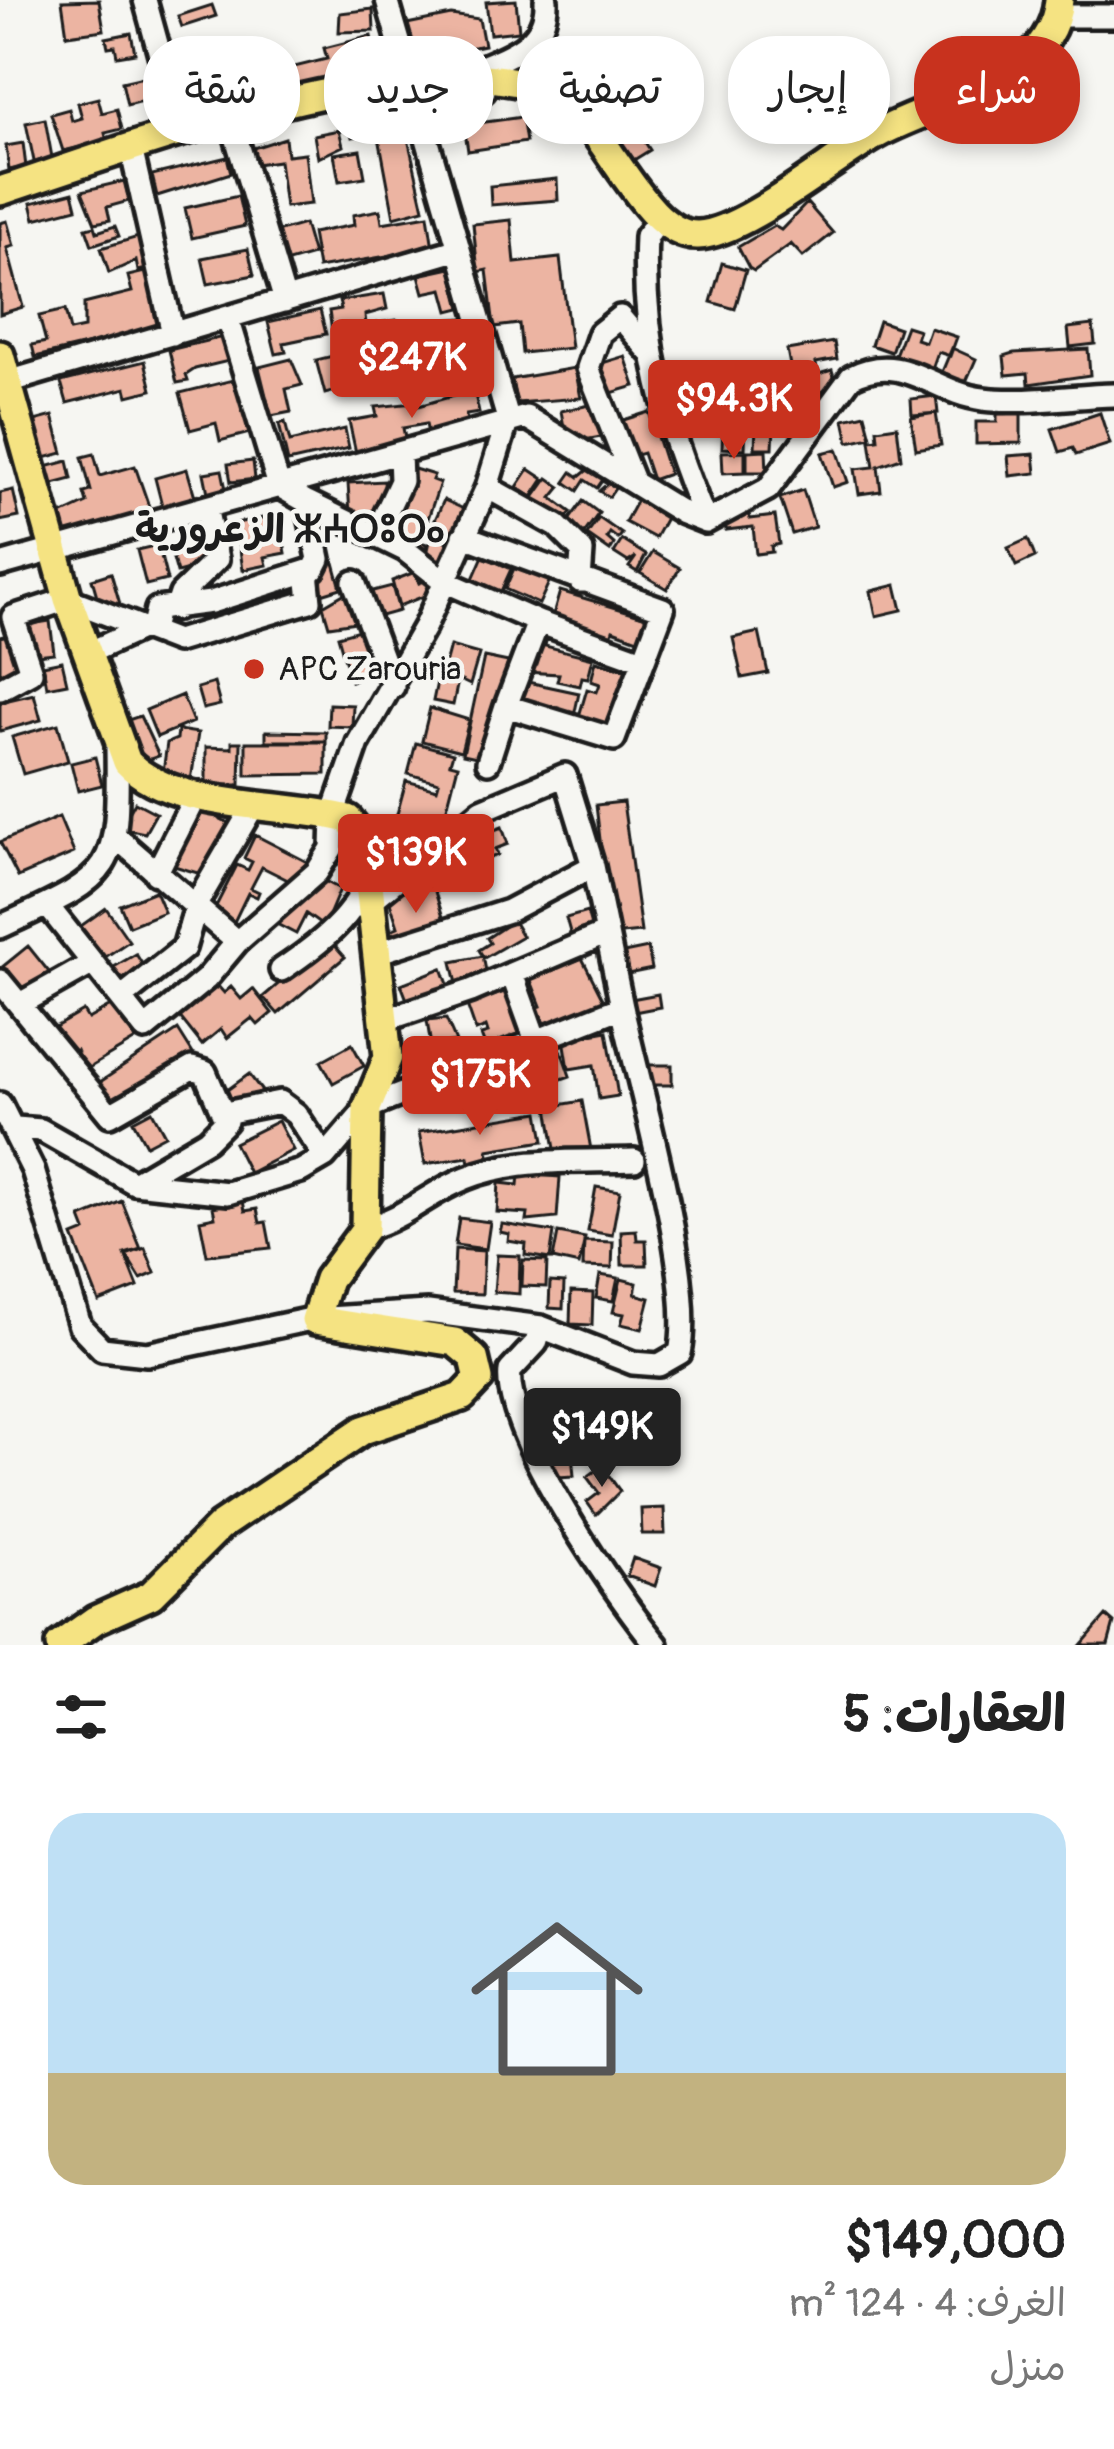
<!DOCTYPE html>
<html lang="ar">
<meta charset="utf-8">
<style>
body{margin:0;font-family:Pangolin,"Playpen Sans Arabic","Noto Sans Tifinagh",sans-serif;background:#f2f2f2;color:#222;direction:rtl;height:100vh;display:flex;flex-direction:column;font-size:45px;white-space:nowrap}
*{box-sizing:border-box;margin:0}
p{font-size:39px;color:#767676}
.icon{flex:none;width:66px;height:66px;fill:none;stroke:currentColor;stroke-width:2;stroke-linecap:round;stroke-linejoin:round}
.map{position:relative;height:1645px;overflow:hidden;direction:ltr}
.drawer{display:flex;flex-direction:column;background:#fff;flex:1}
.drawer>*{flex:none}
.guide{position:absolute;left:36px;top:36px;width:1044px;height:108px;direction:rtl;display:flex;gap:24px}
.price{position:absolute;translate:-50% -102px;padding:0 27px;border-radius:12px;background:#c8321e;color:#fff;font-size:39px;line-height:78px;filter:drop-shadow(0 3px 6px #0008)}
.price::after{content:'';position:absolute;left:50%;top:72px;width:36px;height:27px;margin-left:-18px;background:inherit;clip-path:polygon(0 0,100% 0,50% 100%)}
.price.selected{background:#222;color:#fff}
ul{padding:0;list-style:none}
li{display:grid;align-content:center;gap:24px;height:636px;padding:0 48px}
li+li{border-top:3px solid #e0e0e0}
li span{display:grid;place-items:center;height:372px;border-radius:36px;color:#555}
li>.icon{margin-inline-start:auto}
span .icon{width:216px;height:216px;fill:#fffc;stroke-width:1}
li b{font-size:51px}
h2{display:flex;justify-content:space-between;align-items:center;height:144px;padding:0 48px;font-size:51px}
.chip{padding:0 42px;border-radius:48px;background:#fff;box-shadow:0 6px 18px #0003;font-size:42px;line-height:108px}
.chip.selected{background:#c8321e;color:#fff}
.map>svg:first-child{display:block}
</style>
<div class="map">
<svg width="1114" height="1645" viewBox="0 0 1114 1645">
<rect width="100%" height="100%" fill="#f6f6f2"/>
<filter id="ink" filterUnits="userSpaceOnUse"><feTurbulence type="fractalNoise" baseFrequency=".00833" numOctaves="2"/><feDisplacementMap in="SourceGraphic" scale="24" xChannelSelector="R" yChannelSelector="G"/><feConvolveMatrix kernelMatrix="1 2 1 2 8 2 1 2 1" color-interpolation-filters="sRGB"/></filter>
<g filter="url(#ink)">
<path fill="#ecb4a2" stroke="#1c1c1c" stroke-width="3" d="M99 0 104 30 67 35 62 1Z
M516 0 519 31 490 34 486 2Z
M212 5 216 16 182 27 178 16Z
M373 9 374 31 339 32 340 13Z
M451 15 479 19 484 45 414 59 407 24Z
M131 33 135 53 117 56 115 46 108 47 106 38Z
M371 36 374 49 355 54 360 72 287 90 282 70 327 59 324 48Z
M257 44 260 65 270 63 275 89 244 95 237 58 227 60 225 51Z
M148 76 154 98 127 105 122 82Z
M98 98 102 113 117 109 122 129 105 133 107 141 63 151 51 114 69 109 72 121 82 118 78 103Z
M401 105 404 119 371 125 373 134 352 137 348 114Z
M628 115 650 150 629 163 606 129Z
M522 117 526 142 468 151 464 125Z
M45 119 53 163 35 166 26 123Z
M339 130 343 146 318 158 314 135Z
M406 130 424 209 394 217 379 137Z
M285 138 287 155 305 153 311 204 285 207 279 161 255 164 253 148Z
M23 143 26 167 9 170 6 146Z
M360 150 365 177 339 181 334 154Z
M227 157 231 173 157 196 152 175Z
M557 179 558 200 491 205 490 186Z
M124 181 129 201 107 207 110 220 95 223 82 191Z
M73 192 77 208 35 219 31 203Z
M238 196 245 226 192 238 185 208Z
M807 203 833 233 803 257 791 244 754 271 749 268 738 247 774 226 781 230Z
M380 210 382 223 428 215 433 248 318 268 312 233 354 225 353 215Z
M511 220 515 263 560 258 571 348 522 353 519 324 494 327 487 270 478 272 473 224Z
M7 221 14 246 7 248 23 307 0 314V223Z
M304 224 313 255 285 263 276 232Z
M95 226 97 232 115 226 119 236 92 245 86 228Z
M138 237 147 269 138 271 136 261 109 273 101 248Z
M248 249 254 275 208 284 202 258Z
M722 263 746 270 735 309 711 302Z
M451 268 461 308 449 311 443 289 424 293 419 275Z
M149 271 163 326 102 357 98 342 35 357 32 345 46 342 39 316 65 310 70 331 84 328V304L132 292 128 276Z
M384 294 387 309 365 315 366 325 397 320 400 341 376 345 379 363 367 364 364 341 334 346 329 311 341 309 339 301Z
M320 310 326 334 284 343 286 352 276 354 268 322Z
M463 318 475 375 446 378 440 320Z
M879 321 899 328 891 352 871 345Z
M1093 325 1095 344 1070 347 1068 328Z
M906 326 919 330 916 339 925 342 930 328 957 337 950 356 938 352 932 369 895 355Z
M227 336 233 360 195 369 186 375 188 381 177 383 169 350Z
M834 342 837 359 816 363 817 371 792 376 787 350Z
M952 348 976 359 962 391 947 384 950 375 942 372Z
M1088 349 1090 375 1029 384 1028 373 1006 375 1004 356 1014 353Z
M341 354 347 375 367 370 370 382 325 394 316 360Z
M625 356 635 386 608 394 599 364Z
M291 359 302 385 286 389 291 412 271 416 259 367Z
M145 361 152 390 128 396 126 388 67 403 61 382Z
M575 368 581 398 516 403 512 379Z
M832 370 837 387 814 394 809 377Z
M237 379 250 433 220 441 216 423 190 430 180 393Z
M762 382 763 412 742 413 734 383Z
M794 387 795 414 772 415 771 388Z
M474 390 479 413 466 415 468 426 428 434 426 424 403 428 406 443 356 453 349 421 377 416 375 407 414 403 415 407Z
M936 396 938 413 912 415 911 399Z
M595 404 601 437 567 443 561 411Z
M649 412 669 474 652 480 643 453 629 457 617 422Z
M936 413 941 445 916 449 911 417Z
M1021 413V443L976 444V422H997V414Z
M1100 413 1110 444 1076 455 1073 448 1060 452 1052 429Z
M865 414 871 437 849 442 844 419Z
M53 416 63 453 37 460 27 423Z
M285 422 290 442 345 429 349 448 288 462 279 424Z
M723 422 746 423 745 449 722 448Z
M756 425H774L773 448H755Z
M897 426 901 458 878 466 881 491 859 494 855 469 874 467 870 440 878 439 877 429Z
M837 449 848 482 833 487 822 453Z
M766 450 767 472H747V451Z
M745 451V472L723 473 722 452Z
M94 454 100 476 135 466 152 515 59 541 53 519 87 503 84 493 91 491 82 457Z
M1034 454 1036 473 1010 476 1008 456Z
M68 461 72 479 42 487 38 469Z
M253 461 255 479 231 482 228 464Z
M596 463 621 480 609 497 599 491 607 484 602 481 597 488 585 480 578 491 565 482 572 472 579 477Z
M411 468 434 475 432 480 440 483 420 542 427 544 422 563 386 545Z
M187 469 196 500 163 509 155 478Z
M529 469 544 479 532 497 517 487Z
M222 470 228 499 210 503 204 473Z
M548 478 561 487 552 498 571 512 564 521 533 499Z
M384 481 386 511 350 514 348 483Z
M13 490 19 517 0 521V493Z
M803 490 815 527 792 534 780 498Z
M444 500 468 511 457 535 433 524Z
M637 500 667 516 655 538 625 522Z
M583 501 599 513 583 535 567 523Z
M749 512 750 519 775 516 779 544 771 546 772 552 756 554 753 527 726 530 724 515Z
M279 515 286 553 265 557 267 565 243 570 236 523Z
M599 518 622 534 618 539 610 533 607 538 614 544 610 551 587 535Z
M431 537 450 542 444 572 424 567Z
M1028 539 1035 557 1016 566 1008 548Z
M201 540 208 565 177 573 170 548Z
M622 540 646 555 637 572 629 567 636 557 628 562 614 553Z
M158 545 167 580 146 585 137 550Z
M653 552 680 568 667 589 640 573Z
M483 556 511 569 497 600 469 588Z
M333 559 341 588 315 596 307 567Z
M516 564 550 580 539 604 505 589Z
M415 572 419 583 427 580 432 593 399 606 392 581Z
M111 573 120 604 101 610 92 579Z
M896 585 902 610 876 616 871 591Z
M392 586 399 611 381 616 369 592Z
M352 589 362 621 329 626 323 606Z
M560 591 650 618 643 641 613 630 610 640 551 622Z
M50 621 54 653 28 656 24 625Z
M362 629 375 673 351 681 338 636Z
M759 632 768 673 742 678 733 638Z
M7 635 18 670 0 676V637Z
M534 638 546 641 545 646 593 658 588 678 582 677 580 686 557 681 559 674 525 672 527 662 537 665 539 659 529 657Z
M450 646 479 654 470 685 443 672Z
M484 657 508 662 486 759 463 754Z
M62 661 67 683 47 687 43 665Z
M596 661 626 670 608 732 577 723 587 689 597 692 600 684 591 681Z
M438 677 458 681 453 705 433 701Z
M523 681 579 693 574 716 518 704Z
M214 683 220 705 203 709 197 688Z
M34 694 41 720 0 731V702Z
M182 695 193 722 157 737 146 710Z
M329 704 353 705 352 727 328 726Z
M430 708 469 720 461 751 422 741Z
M140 716 159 756 133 765 119 723Z
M58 724 68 761 23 774 12 737Z
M178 730 198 733 191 781 163 772 167 743 177 739Z
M266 731 326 732V741H266Z
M232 742H241L240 785H206V747L232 748Z
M246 742H326V774L246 775Z
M416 743 453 753 450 763 458 765 443 823 429 819 421 850 400 845 405 828 394 825 406 781 437 789 439 782 408 774Z
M95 757 102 785 78 791 71 763Z
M135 802 156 813 145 833 121 828Z
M623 802 641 932 611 935 596 805Z
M194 806 235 826 201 874 164 863Z
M59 817 74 853 18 877 0 842Z
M502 827 508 844 495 849 498 855 477 863 468 840Z
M255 835 307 862 296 884 262 867 251 888 259 892 257 897 248 893 233 924 212 914 237 865 248 870 252 862 244 858Z
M311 874 340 889 324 927 306 914 296 934 271 921 281 900 295 907Z
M432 882 447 930 395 952 388 931 398 927 388 896Z
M155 891 164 912 129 926 120 905Z
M106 908 129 941 86 970 64 938Z
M587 912 591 926 578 930 582 941 573 943 566 918Z
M513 921 522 936 484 958 479 950 490 943 487 938Z
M330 940 345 957 278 1014 263 997Z
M28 946 53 977 16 1005 15 985 1 968Z
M648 948 652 969 623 975 619 954Z
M136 954 147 972 113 993 102 974Z
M483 956 488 981 458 988 452 962Z
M582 958 607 1007 541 1033 532 1009 541 1006 530 978Z
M442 968 452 995 411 1010 401 984Z
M217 985 224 993 231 987 241 999 253 989 272 1013 258 1025 252 1018 227 1038 221 1029 202 1045 179 1016Z
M510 990 526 1038 487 1051 481 1035 488 1033 486 1027 476 1031 467 1005Z
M658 994 660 1007 629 1013 626 1000Z
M123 999 144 1035 85 1070 76 1050 70 1054 43 1034 83 1011 88 1019Z
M446 1019 456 1042 431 1046 427 1021Z
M178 1030 195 1057 117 1109 100 1082Z
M607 1031 618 1096 599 1099 594 1065 569 1069 564 1039Z
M352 1044 364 1066 333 1083 321 1061Z
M426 1050 430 1078 409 1081 406 1052Z
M561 1050 570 1076 553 1082 544 1056Z
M528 1059 533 1088 512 1091 508 1062Z
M507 1064 511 1093 493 1095 490 1066Z
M647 1065H672V1085H647Z
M249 1074 264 1094 238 1113 223 1093Z
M582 1101 592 1155 557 1161 548 1107Z
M152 1111 165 1135 146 1145 133 1121Z
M539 1112 544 1141 488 1150 490 1161 469 1164 468 1157 425 1164 419 1132Z
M278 1121 293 1150 249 1173 234 1143Z
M519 1174 560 1177 557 1218 527 1221 528 1214 497 1212 499 1183 518 1185Z
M596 1187 620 1191 612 1235 588 1231Z
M122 1201 141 1249 125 1254 138 1287 99 1302 73 1236 86 1231 81 1218Z
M243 1201 245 1211 257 1209 260 1223 266 1222 271 1248 207 1255 200 1220 215 1217 213 1207Z
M459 1218 490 1222 486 1249 455 1245Z
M502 1224 554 1232 550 1259 525 1255 526 1244 508 1241 509 1234 500 1232Z
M636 1230 637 1240H646L647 1265H622L621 1231Z
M558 1233 585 1238 579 1265 553 1259Z
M584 1241 613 1242 612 1268 583 1267Z
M145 1248 155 1273 141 1279 126 1255Z
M455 1249 484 1251 482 1294 453 1293Z
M497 1255 520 1256 519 1294 494 1292Z
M523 1260 547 1261 546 1287 522 1286Z
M600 1275 618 1278 613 1301 596 1298Z
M621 1279 637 1283 635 1294 650 1298 642 1329 621 1324 624 1314 613 1312Z
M550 1282 564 1283 563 1309 549 1308Z
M571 1292 593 1293 592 1325 570 1324Z
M641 1398 670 1408 663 1446 637 1438 641 1424 634 1421Z
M572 1454 574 1476 539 1478 538 1456Z
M602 1466 620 1491 596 1515 587 1502 599 1493 587 1477Z
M664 1508 665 1534H642L641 1509Z
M633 1558 661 1568 655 1586 627 1576Z
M1106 1616 1114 1623 1108 1645H1081Z"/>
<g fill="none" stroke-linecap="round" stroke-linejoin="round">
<g stroke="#1c1c1c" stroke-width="30">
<path id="minor" d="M145 0 181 131
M1058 16H1114
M533 43 565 101
M466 74C502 57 548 48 546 0
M413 93 484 91
M231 120 285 301
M131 148 173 334
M660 219 646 236C641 343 665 424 706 522L768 489 851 377C903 350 933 393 983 399 1025 404 1072 396 1114 395
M8 382 459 249
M633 481 588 368 600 333 620 317 650 352
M487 487 557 526 582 551 580 581
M307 502 405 550 444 581 538 622 506 706 614 739 663 609 464 536
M375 536 401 481 400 454
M0 565 526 417 683 513 706 522
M354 582 393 687
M176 609 181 594 217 559 206 507
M538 622 643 660
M152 630 157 609 211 602 314 569 319 559 307 502 279 486 228 318
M88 653 143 628
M0 689 31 672 13 617 68 599 177 641 310 601 307 572
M488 762 506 706
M116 837 237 942
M156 874 196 795
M47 905 145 1029 206 979 237 942 317 872 332 848 333 815 358 743 425 626 487 487 508 419 387 0
M0 927C115 874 119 875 117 747
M376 953 508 911 593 866
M281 970C315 947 358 916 368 874
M512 974 536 1041
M0 981 110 1115 192 1068 205 1072 226 1121 207 1140 134 1183
M121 998 184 948 197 903 254 805
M20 1004 93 963
M385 1020 471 991 607 933
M0 1104 33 1170 80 1326 102 1349 147 1354 311 1319 428 1312 541 1327 633 1363 659 1365 680 1353C696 1279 639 1088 622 1007
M225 1113 280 1102 296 1114 325 1157
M16 1128 41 1130 134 1183 228 1193 301 1171 325 1157 367 1108 622 1007 593 866 565 775 482 810 373 899
M365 1229C407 1217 428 1193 466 1178 517 1157 579 1162 634 1160
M541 1327 536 1343 510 1371C503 1432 616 1596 657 1645"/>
</g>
<g stroke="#1c1c1c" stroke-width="36">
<path id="major" d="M0 191C128 149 442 29 561 98 607 126 644 237 698 235 745 233 834 157 879 133 924 109 977 98 1018 67 1040 51 1057 27 1059 0
M0 355 68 599 127 762C172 811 286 802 348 819L364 839 388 1057 367 1108 365 1229 328 1279 315 1320 455 1342 474 1358 479 1379 462 1397 363 1430 220 1526 151 1595 95 1620 60 1645"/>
</g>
<use href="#minor" stroke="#f6f6f2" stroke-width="21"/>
<use href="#major" stroke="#f5e382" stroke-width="27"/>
</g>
</g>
<circle fill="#c8321e" stroke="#f6f6f2" stroke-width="4.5" cx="254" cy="669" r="12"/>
<g text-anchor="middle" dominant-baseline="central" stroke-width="9" stroke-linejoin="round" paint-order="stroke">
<g font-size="33" fill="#1c1c1c" stroke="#f6f6f2" text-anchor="start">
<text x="278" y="669">APC Zarouria</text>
</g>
<g font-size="39" font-weight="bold" fill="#1c1c1c" stroke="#f6f6f2">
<text x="290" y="529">الزعرورية ⵣⵄⵔⵓⵔⴰ</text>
</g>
</g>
</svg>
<b class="price" style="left:412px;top:421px">$247K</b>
<b class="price" style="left:734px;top:462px">$94.3K</b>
<b class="price" style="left:416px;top:916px">$139K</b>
<b class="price" style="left:480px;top:1138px">$175K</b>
<b class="price selected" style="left:602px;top:1490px">$149K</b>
<div class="guide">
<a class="chip selected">شراء</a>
<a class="chip">إيجار</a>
<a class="chip">تصفية</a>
<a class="chip">جديد</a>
<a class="chip">شقة</a>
</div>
</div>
<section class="drawer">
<h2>العقارات: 5<svg class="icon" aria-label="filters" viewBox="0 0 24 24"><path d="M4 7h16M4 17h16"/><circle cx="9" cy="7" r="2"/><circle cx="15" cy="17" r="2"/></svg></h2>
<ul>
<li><span style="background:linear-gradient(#bfe0f5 70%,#c2b280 0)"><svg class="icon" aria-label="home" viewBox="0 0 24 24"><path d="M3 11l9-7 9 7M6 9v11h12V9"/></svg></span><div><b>$149,000</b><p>الغرف: 4 · 124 m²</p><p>منزل</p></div></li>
</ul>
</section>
